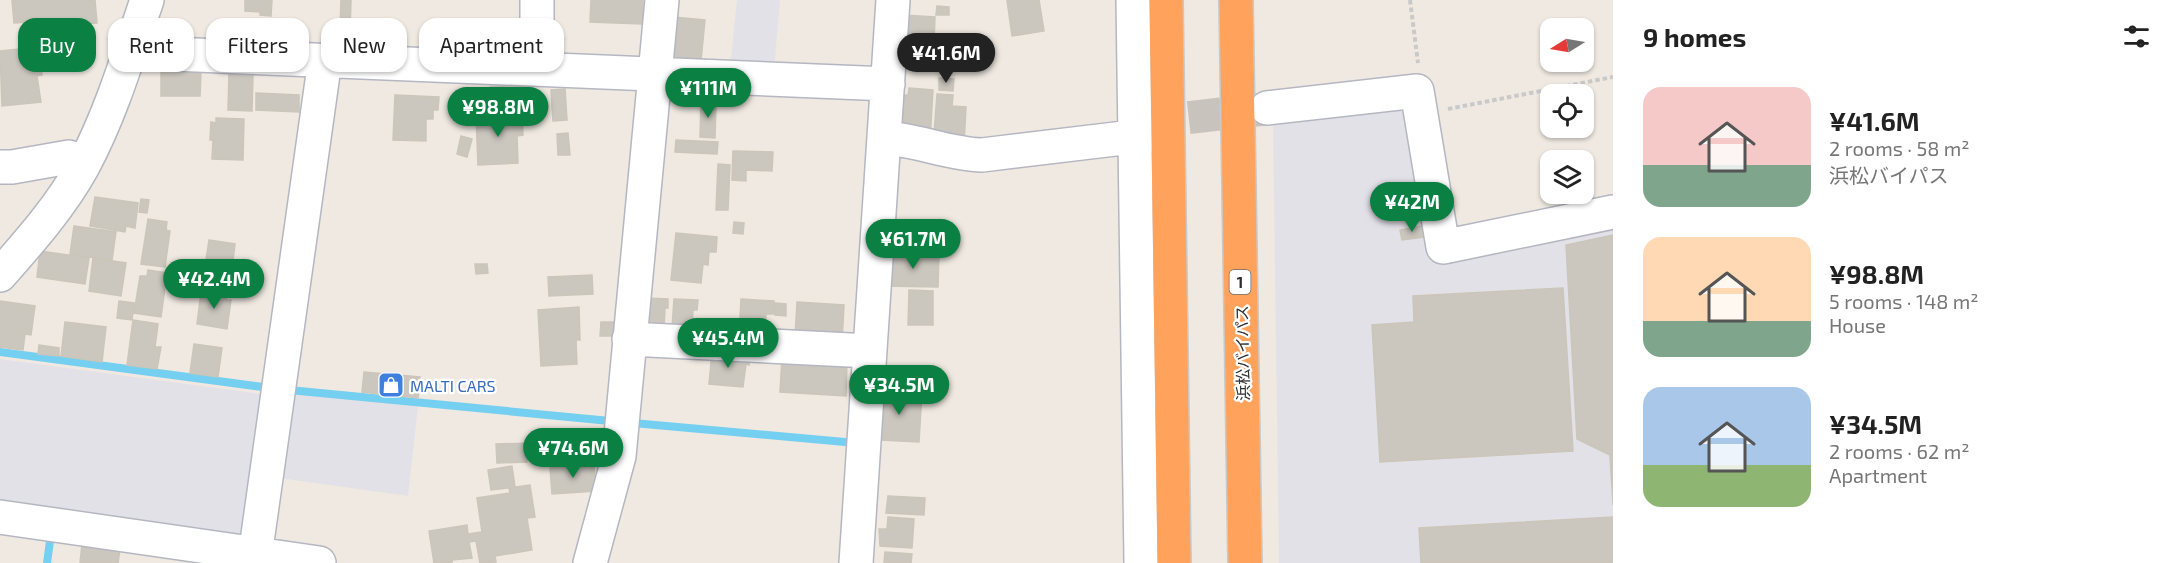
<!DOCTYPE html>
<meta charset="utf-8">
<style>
body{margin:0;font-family:"Exo 2","Noto Sans JP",sans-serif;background:#f6f6f6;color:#222;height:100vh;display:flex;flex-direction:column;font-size:22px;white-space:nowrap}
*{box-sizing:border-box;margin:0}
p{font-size:20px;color:#767676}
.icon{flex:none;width:33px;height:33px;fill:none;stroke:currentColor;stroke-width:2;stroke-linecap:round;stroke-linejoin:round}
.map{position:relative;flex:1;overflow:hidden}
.side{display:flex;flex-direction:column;background:#fff;width:570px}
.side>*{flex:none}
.hud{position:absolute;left:18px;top:18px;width:570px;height:54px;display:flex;gap:12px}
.needle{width:39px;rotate:259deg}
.controls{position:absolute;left:1540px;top:18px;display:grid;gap:12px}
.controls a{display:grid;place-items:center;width:54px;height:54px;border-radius:12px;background:#fff;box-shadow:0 2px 4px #0004;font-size:30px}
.price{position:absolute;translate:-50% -51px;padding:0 14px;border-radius:21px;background:#0b8043;color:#fff;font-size:20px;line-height:39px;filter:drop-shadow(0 2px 3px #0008)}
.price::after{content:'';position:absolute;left:50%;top:36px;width:18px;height:14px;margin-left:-9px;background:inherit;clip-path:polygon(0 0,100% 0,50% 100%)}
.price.active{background:#222;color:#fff}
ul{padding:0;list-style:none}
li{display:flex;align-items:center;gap:18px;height:150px;padding:0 30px}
li span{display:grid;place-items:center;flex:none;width:168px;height:120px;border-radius:18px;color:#555}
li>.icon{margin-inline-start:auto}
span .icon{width:72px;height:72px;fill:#fffc;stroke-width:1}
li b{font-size:26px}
h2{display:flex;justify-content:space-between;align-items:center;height:72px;padding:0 30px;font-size:26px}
.chip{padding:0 21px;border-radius:18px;background:#fff;box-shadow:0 2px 4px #0004;font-size:21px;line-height:54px}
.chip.active{background:#0b8043;color:#fff}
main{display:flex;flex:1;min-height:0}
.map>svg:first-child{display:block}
</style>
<main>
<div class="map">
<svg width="1613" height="563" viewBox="0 0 1613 563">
<rect width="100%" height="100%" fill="#efe9e1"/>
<path fill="#e3e1e8" d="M737 0H780L774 69 730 68Z
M1406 108 1436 242 1613 220V563H1279L1273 123Z
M0 359 269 395 248 545 0 509Z
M284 393 418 406 408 496 272 477Z"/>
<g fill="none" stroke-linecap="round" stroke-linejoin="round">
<path stroke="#75cff0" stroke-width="8" d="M0 352 270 388
M289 390 610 421
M633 423 856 443
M47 563 51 534"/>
</g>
<path fill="#cbc7bf" stroke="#cbc5ba" stroke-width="1.5" d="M12 0H95L97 23 59 25V20L14 23Z
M245 0H272L271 16 260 15V12L245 11Z
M341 0H351L350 30 340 29Z
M591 0H643L642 24 590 22Z
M1007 0H1039L1044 31 1012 36Z
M937 6 949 7V15H936Z
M902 15 935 17 933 68 914 67V64L899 63Z
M673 17 705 20 701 60 669 57Z
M39 47 42 75 37 76 41 102 2 106 0 51Z
M161 71 201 72 200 96H161Z
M229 73 253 74 252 111 228 110Z
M939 78 954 79 953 91 939 90Z
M530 86 531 109 490 110V87Z
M909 88 933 90 930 139 894 132 892 95H908Z
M565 89 567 120 553 121 551 90Z
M256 93 299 95V112L256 110Z
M937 94 953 95 952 106 966 107 964 144 934 135Z
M395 95 439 97 438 110H433V119H426V141L393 140Z
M701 101 716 102 715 138 700 137Z
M522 113 523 135 517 136 518 163 478 165 476 115Z
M216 118 244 119 243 160 212 159 213 140H210L211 122 216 123Z
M568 133 570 155H558L557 134Z
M461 136 472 139 467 157 457 154Z
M676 140 718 142 717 154 675 152Z
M733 151 773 152 772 171 746 170V181L732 180Z
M718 164 730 165 728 210H716Z
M95 197 138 203 135 228 126 226 125 232 90 226Z
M141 199 149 200 147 213 139 212Z
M148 219 167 222 166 230 170 231 165 267 141 264Z
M734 222 744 223 743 234 733 233Z
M74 226 116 232 112 260 70 254Z
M1423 226 1424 237 1402 240 1400 230Z
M676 233 717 237 716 252H709L708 265 703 264 701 283 671 280Z
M1613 235V505L1610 455 1577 439 1566 245Z
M209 240 235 244 231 277 204 273Z
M40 251 89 258 85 284 37 277Z
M893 252 939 253 938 287 884 286Z
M93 258 126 263 121 296 89 291Z
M475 264H487L488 273 476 274Z
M148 270 167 273 161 317 134 313 140 276H147Z
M592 275 593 294 549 296 548 277Z
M1563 288 1573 451 1380 462 1372 325 1414 322 1413 296Z
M909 290 933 291V325H908Z
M201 292 227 295 226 300H231L227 329 197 324Z
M645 298 668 299V308H665L664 328 644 327Z
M674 299 698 300 697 310H693L692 329 672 328Z
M741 299 774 301V314H766L765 339 739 337Z
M0 301 35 306 31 335 25 334 23 350 0 347Z
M119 301 134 303 132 320 117 318Z
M797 302 844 305 842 341 795 338Z
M775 303 786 304V316L775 315Z
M579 307 580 340H576L577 364 541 366 538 310Z
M133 320 158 324 155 347H161L157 369 127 365Z
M65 322 106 327 102 362 61 356Z
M601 322H618V336H600Z
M194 344 222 348 218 377 190 373Z
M39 345 59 348V356L38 354Z
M712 352 750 355 749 365 746 364 743 387 709 384Z
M782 357 847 361 846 396 780 392Z
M364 372 420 377 418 398 362 392Z
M884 389 922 392 919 442 881 440V433L874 432 876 405 883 406Z
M566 438 567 458 546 459 545 439Z
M532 443 533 457H527V462L497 463 496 444Z
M594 464 596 491 552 494 550 468Z
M512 466 515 487 491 490 488 470Z
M530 485 535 517 527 518 532 550 495 556 496 562 480 563 476 541 469 542 472 558 452 560V563H434L429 531 467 525 468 534 482 532 477 498 510 493 509 488Z
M888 496 925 498 924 515 886 513Z
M888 517 914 519 912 548 880 546 879 529H887Z
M1613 517V563H1421L1419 528Z
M82 544 120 549 118 563H80Z
M885 552 912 554 911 563H884Z"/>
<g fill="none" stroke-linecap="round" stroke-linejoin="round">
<path stroke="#c8c4bd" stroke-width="33" stroke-dasharray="33 16" stroke-linecap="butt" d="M1140 123 1265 109"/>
<g stroke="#b4b7c1" stroke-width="36">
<path id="minor" d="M1133 0 1141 563
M131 47 148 53 888 84
M537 69V0
M1267 108 1417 91 1443 247 1613 212
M885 138C918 140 949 154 982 155L1157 134
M0 167H12L69 157 83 164
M0 275C30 241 61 206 83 166 111 114 128 56 147 0
M629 339 870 351
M0 517 319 563
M254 563 325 60
M590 563 619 456 662 0
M856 563 893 0"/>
</g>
<g stroke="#c9c9c9" stroke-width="36">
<path id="highway" d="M1166 0 1174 563
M1236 0 1245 563"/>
</g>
<path stroke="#c9c9c9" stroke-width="4" stroke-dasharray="4.5 3" stroke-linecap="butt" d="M1410 0 1418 63
M1448 109 1613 77"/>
<use href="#minor" stroke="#fff" stroke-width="33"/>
<use href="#highway" stroke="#ffa35c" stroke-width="33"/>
</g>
<defs>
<g id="shop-square" transform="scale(1.35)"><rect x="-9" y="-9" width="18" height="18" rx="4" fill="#3f7fe0" stroke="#fff"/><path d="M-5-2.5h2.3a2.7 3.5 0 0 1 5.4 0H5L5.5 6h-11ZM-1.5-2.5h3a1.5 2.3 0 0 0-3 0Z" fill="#fff"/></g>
</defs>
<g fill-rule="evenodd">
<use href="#shop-square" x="391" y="385"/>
</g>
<g text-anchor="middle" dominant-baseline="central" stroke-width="4.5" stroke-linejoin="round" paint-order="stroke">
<rect fill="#fff" stroke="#6d6d6d" stroke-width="1.5" x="1229.5" y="270" width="21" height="24" rx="4.5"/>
<g font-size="15" font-weight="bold" fill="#2e2e2e">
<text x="1240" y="282">1</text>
</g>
<g font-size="16" fill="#2e2e2e" stroke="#fff">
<text transform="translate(1242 353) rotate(-91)">浜松バイパス</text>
</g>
<g font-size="16" fill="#366cbe" stroke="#fff" text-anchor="start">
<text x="410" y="385">MALTI CARS</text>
</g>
</g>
</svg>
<div class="controls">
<a><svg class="needle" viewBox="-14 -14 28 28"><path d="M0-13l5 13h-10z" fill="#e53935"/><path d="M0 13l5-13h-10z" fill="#767676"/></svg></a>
<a><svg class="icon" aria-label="locate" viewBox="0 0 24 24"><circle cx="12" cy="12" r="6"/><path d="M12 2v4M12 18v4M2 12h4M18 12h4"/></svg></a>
<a><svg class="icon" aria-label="layers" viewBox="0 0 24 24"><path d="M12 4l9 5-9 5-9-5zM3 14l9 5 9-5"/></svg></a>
</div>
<b class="price active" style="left:946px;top:84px">¥41.6M</b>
<b class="price" style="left:708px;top:119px">¥111M</b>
<b class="price" style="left:498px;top:138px">¥98.8M</b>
<b class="price" style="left:1412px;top:233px">¥42M</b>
<b class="price" style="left:913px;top:270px">¥61.7M</b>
<b class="price" style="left:214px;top:310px">¥42.4M</b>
<b class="price" style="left:728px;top:369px">¥45.4M</b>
<b class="price" style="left:899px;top:416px">¥34.5M</b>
<b class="price" style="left:573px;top:479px">¥74.6M</b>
<div class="hud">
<a class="chip active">Buy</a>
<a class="chip">Rent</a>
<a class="chip">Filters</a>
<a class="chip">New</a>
<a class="chip">Apartment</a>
</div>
</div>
<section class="side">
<h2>9 homes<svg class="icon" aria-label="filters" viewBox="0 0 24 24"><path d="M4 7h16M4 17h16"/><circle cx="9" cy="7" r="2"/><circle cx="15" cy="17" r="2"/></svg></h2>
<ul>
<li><span style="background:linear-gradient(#f6c9c9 65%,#7fa58c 0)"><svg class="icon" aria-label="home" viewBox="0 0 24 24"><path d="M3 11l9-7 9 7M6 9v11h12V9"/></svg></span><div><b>¥41.6M</b><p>2 rooms · 58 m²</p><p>浜松バイパス</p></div></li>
<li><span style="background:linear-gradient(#ffd9b3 70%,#7fa58c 0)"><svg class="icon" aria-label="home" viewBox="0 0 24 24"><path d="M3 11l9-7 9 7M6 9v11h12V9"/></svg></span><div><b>¥98.8M</b><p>5 rooms · 148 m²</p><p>House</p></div></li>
<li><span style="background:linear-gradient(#a9c7e8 65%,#8fb573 0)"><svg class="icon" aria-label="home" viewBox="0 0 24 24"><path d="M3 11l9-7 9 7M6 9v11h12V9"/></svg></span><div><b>¥34.5M</b><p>2 rooms · 62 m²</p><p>Apartment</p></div></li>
</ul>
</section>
</main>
